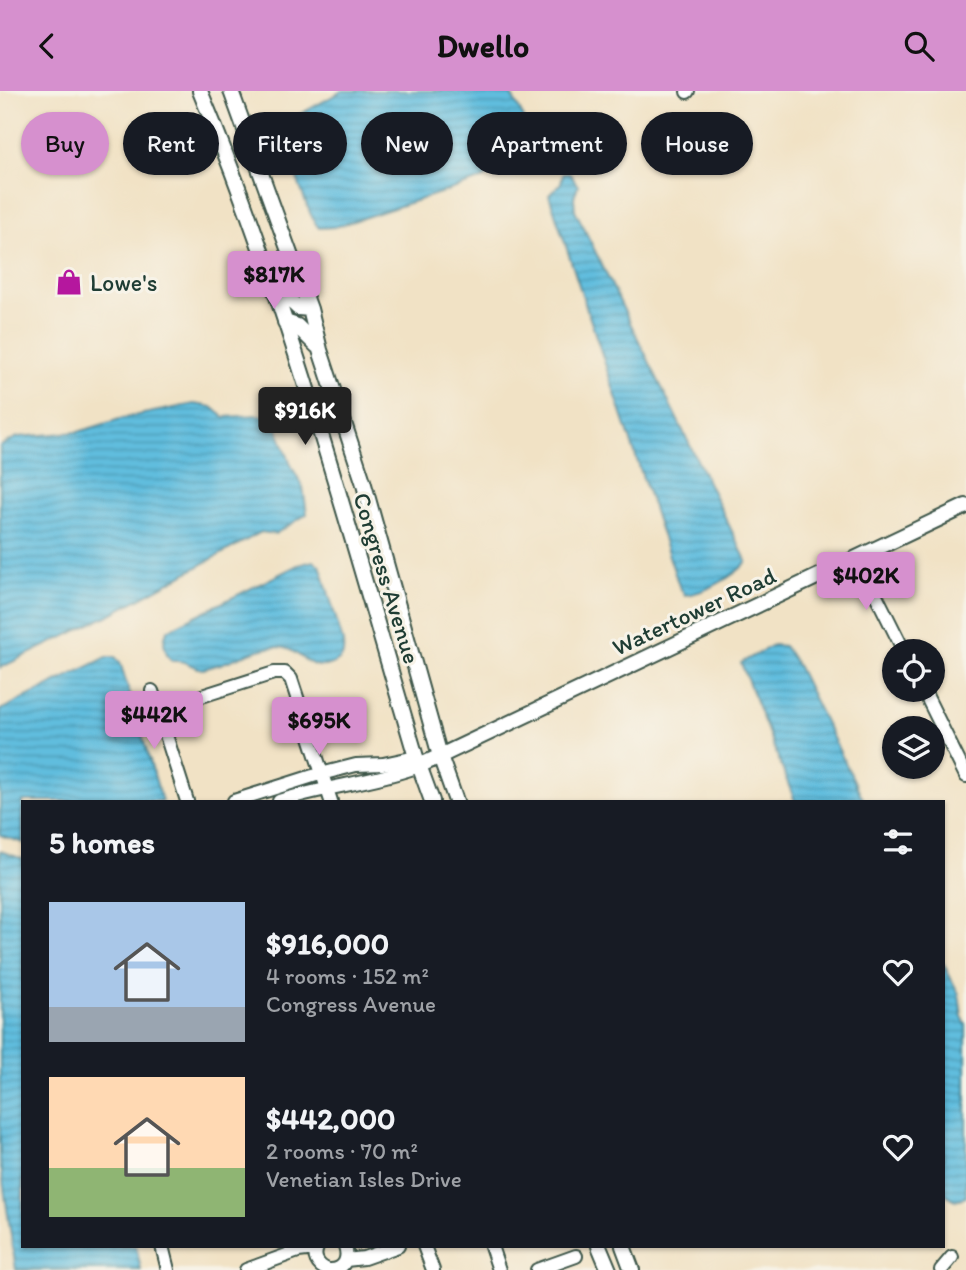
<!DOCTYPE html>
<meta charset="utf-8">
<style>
body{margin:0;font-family:Itim,sans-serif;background:#20242c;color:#f1f3f6;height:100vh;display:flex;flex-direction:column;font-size:26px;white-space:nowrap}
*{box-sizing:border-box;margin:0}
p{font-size:23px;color:#9ea1a6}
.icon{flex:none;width:38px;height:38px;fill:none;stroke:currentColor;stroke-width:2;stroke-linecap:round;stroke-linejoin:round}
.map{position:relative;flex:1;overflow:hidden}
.details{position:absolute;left:21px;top:709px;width:924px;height:448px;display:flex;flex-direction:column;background:#171b24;border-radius:0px;box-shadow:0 2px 5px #0004}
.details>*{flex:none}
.hud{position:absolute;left:21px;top:21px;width:924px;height:63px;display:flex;gap:14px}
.controls{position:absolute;left:882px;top:548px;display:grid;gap:14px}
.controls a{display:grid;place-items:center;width:63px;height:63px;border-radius:50%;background:#171b24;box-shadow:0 2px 5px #0004;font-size:35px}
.price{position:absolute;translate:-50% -60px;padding:0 16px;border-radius:7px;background:#d690ce;color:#111;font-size:23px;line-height:46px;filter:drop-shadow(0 2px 4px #0008)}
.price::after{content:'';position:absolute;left:50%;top:42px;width:21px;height:16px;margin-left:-10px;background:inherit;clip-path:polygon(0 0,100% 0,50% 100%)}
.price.current{background:#222;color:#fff}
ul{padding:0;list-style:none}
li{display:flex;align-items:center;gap:21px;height:175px;padding:0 28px}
li span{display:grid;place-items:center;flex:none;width:196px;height:140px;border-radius:0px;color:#555}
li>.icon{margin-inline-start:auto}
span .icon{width:84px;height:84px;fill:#fffc;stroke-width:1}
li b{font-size:30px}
h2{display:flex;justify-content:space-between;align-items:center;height:84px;padding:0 28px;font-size:30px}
.pill{padding:0 24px;border-radius:32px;background:#171b24;box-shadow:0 2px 5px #0004;font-size:24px;line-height:63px}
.pill.current{background:#d690ce;color:#111}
header{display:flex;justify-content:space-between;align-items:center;height:91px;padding:0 28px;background:#d690ce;color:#111;font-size:32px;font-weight:700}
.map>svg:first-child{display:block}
</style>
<header><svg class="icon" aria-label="back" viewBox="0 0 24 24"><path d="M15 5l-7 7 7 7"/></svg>Dwello<svg class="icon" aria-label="search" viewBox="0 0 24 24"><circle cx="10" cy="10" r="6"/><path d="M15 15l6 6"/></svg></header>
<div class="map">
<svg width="966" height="1179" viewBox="0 0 966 1179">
<defs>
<pattern id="water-rules" width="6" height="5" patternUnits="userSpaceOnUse" patternTransform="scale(1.75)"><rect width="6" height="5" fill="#60bdde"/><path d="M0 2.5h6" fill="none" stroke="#4f9bb5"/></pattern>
</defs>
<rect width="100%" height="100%" fill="#f7f3e8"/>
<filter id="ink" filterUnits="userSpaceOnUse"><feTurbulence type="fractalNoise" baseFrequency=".0143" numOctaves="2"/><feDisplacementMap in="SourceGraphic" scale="14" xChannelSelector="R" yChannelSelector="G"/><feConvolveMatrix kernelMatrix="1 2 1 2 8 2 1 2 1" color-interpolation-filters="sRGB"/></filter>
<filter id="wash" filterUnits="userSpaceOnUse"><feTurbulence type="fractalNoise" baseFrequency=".00686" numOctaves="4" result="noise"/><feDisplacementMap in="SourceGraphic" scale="28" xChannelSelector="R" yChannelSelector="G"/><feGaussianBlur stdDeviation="1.57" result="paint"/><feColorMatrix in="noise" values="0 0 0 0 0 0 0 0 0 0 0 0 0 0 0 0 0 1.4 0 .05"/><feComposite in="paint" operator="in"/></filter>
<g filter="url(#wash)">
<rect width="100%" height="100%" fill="#f1e2c5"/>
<path fill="url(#water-rules)" stroke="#407d89" stroke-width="2" d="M342 0H509C519 18 540 47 528 67L477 90 335 136 319 137C309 127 289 66 288 50L299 39 295 32 297 25Z
M563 82 570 83 578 95 574 106 575 119 747 471C733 486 705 502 685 504L679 495 549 104 561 92Z
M194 313 212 316 224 326 259 324 273 327 292 376 303 396 307 423 275 443 261 441 113 522 0 577V355L18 346 78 341 123 327Z
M313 470 320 475 322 480 343 551C344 563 344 568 332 573 308 583 300 556 277 556 256 556 225 574 202 578 189 576 189 569 172 570 164 561 161 547 169 538L298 474Z
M773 554 784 555 798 576 864 710H795L741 572Z
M107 566H115L120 571 162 710H23V752L0 744V619Z
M0 760 23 768V1155H136L141 1179H16L0 1070Z
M943 872 959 903 962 925 966 934V1106L955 1109 946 1103 943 1095Z"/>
</g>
<g filter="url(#ink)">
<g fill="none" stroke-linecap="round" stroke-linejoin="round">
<g stroke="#3e564a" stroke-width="16">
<path id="minor" d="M687 1 688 0
M858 468 904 560
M923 598 966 685
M152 600 187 710
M158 619 274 582H285L291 588 331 710
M234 710 313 685 356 674 383 673 416 666
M279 710C325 695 373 692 419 675
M162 1155 168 1179
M318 1155C312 1165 317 1175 328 1179
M424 1155 433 1179
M491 1155 499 1179
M346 1169 364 1167 398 1155
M246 1179 298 1160 316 1158
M331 1179C345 1178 349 1167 345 1155
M537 1179 576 1165
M941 1179 952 1166"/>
</g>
<g stroke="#3e564a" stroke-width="18">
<path id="tertiary" d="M200 0C290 215 350 443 416 666L432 710
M231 0 310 218 320 259 363 390 440 665 456 710
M277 197 298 217 310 218
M285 231 297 235 317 255
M419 675 966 415
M599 1155 609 1179
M623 1155 632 1179"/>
</g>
<use href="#minor" stroke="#fff" stroke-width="12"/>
<use href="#tertiary" stroke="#fff" stroke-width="14"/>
</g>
</g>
<defs>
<g id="shop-bare" transform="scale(2.1)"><path d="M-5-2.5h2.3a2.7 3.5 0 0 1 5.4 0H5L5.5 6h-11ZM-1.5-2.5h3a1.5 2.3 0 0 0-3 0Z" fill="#b5179e" stroke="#f7f3e8" stroke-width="2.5" paint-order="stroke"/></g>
</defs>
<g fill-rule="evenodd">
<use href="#shop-bare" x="69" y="191"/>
</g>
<g text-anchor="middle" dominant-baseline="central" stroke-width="6" stroke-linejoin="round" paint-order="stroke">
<g font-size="24" fill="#1f3d34" stroke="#f7f3e8" text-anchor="start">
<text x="90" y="191">Lowe's</text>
</g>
<g font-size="24" fill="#1f3d34" stroke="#f7f3e8">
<text transform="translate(387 487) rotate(73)">Congress Avenue</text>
<text transform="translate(694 520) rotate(-25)">Watertower Road</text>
</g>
</g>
</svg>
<div class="controls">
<a><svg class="icon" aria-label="locate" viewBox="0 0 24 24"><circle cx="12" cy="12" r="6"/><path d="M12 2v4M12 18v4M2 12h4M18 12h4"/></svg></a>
<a><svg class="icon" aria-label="layers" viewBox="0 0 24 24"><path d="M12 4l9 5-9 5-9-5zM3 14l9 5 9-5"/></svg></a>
</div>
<b class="price" style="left:274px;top:220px">$817K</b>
<b class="price current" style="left:305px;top:356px">$916K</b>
<b class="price" style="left:866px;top:521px">$402K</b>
<b class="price" style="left:154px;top:660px">$442K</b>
<b class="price" style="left:319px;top:666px">$695K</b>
<div class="hud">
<a class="pill current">Buy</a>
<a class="pill">Rent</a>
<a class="pill">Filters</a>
<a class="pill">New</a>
<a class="pill">Apartment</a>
<a class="pill">House</a>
</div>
<section class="details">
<h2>5 homes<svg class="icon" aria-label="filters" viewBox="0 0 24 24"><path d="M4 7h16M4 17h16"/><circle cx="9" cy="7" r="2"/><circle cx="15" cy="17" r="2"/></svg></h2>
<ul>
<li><span style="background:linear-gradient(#a9c7e8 75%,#9aa5b1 0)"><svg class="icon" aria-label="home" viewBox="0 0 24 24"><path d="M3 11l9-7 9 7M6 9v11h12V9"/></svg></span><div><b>$916,000</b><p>4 rooms · 152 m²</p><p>Congress Avenue</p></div><svg class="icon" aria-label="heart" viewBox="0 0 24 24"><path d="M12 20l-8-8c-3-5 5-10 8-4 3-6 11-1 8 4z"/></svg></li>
<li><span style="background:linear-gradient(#ffd9b3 65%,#8fb573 0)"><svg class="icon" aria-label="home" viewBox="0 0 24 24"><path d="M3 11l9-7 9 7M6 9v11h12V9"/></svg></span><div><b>$442,000</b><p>2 rooms · 70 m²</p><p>Venetian Isles Drive</p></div><svg class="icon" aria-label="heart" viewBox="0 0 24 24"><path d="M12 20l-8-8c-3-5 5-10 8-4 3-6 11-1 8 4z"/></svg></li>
</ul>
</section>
</div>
